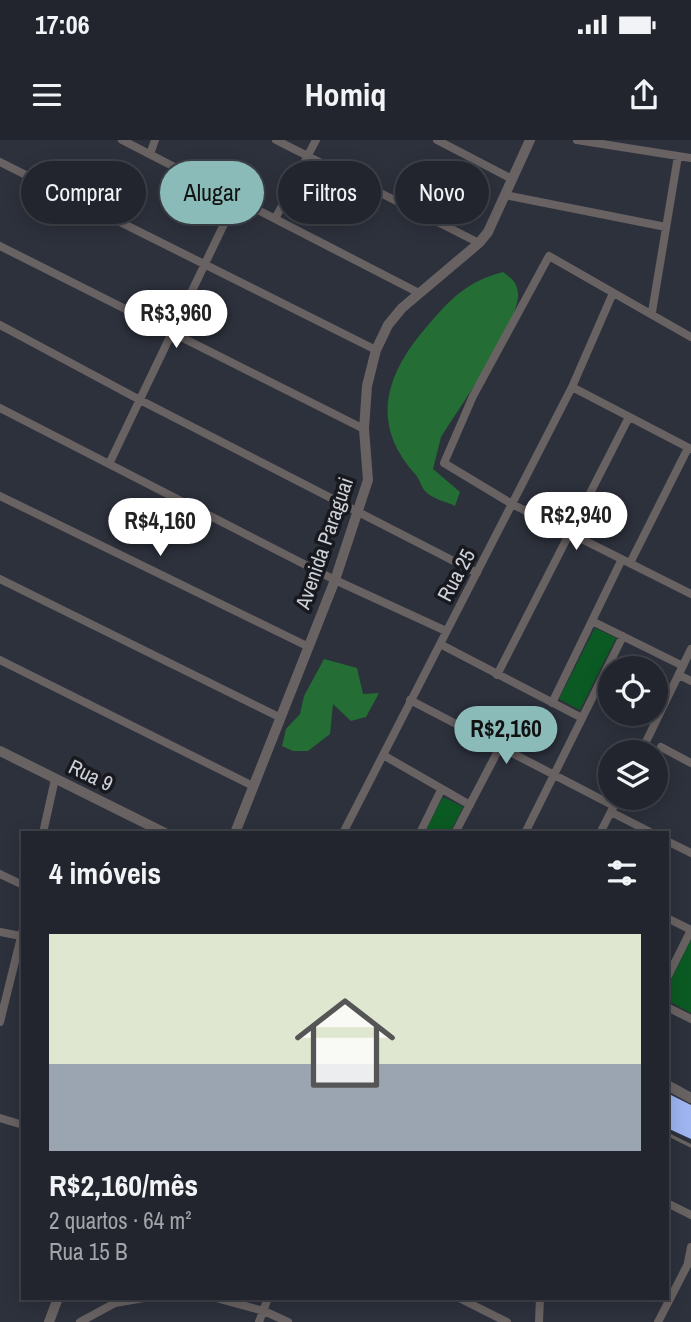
<!DOCTYPE html>
<html lang="pt">
<meta charset="utf-8">
<style>
body{margin:0;font-family:"Archivo Narrow",sans-serif;background:#2e3139;color:#f1f3f6;height:100vh;display:flex;flex-direction:column;font-size:26px;white-space:nowrap}
*{box-sizing:border-box;margin:0}
p{font-size:23px;color:#a2a5aa}
.icon{flex:none;width:38px;height:38px;fill:none;stroke:currentColor;stroke-width:2;stroke-linecap:round;stroke-linejoin:round}
.map{position:relative;flex:1;overflow:hidden}
.side{position:absolute;left:21px;top:691px;width:648px;height:469px;display:flex;flex-direction:column;background:#22252d;border-radius:0px;box-shadow:0 4px 18px #0003,0 0 0 2px #3f4249}
.side>*{flex:none}
.banner{position:absolute;left:21px;top:21px;width:649px;height:63px;display:flex;gap:14px}
.fabs{position:absolute;left:598px;top:516px;display:grid;gap:14px}
.fabs a{display:grid;place-items:center;width:70px;height:70px;border-radius:50%;background:#22252d;box-shadow:0 4px 18px #0003,0 0 0 2px #3f4249;font-size:35px}
.price{position:absolute;translate:-50% -60px;padding:0 16px;border-radius:24px;background:#fff;color:#222;font-size:23px;line-height:46px;filter:drop-shadow(0 2px 4px #0008)}
.price::after{content:'';position:absolute;left:50%;top:42px;width:21px;height:16px;margin-left:-10px;background:inherit;clip-path:polygon(0 0,100% 0,50% 100%)}
.price.on{background:#8bbbb9;color:#111}
ul{padding:0;list-style:none}
li{display:grid;align-content:center;gap:14px;height:371px;padding:0 28px}
li span{display:grid;place-items:center;height:217px;border-radius:0px;color:#555}
li>.icon{margin-inline-start:auto}
span .icon{width:126px;height:126px;fill:#fffc;stroke-width:1}
li b{font-size:30px}
h2{display:flex;justify-content:space-between;align-items:center;height:84px;padding:0 28px;font-size:30px}
.chip{padding:0 24px;border-radius:32px;background:#22252d;box-shadow:0 4px 18px #0003,0 0 0 2px #3f4249;font-size:24px;line-height:63px}
.chip.on{background:#8bbbb9;color:#111}
.status{display:flex;justify-content:space-between;align-items:center;height:49px;padding:0 35px;background:#22252d;direction:ltr}
.status svg{height:19px;fill:currentColor}
header{display:flex;justify-content:space-between;align-items:center;height:91px;padding:0 28px;background:#22252d;font-size:32px;font-weight:700}
.map>svg:first-child{display:block}
</style>
<div class="status"><b>17:06</b><svg viewBox="0 0 49 12"><path d="M0 12V9h3v3zM5 12V6h3v6zM10 12V3h3v9zM15 12V0h3v12zM26 1h20v11H26zM47 4h2v5h-2z"/></svg></div>
<header><svg class="icon" aria-label="menu" viewBox="0 0 24 24"><path d="M4 6h16M4 12h16M4 18h16"/></svg>Homiq<svg class="icon" aria-label="share" viewBox="0 0 24 24"><path d="M12 15V3M7 8l5-5 5 5M5 13v7h14v-7"/></svg></header>
<div class="map">
<svg width="691" height="1182" viewBox="0 0 691 1182">
<rect width="100%" height="100%" fill="#2d313c"/>
<path fill="#0b5a23" d="M595 488 616 498 580 570 559 559Z
M443 657 463 667 450 693H424Z
M691 799V873L667 860V848Z"/>
<path fill="#246e35" d="M503 132C511 138 517 142 518 153 521 180 458 270 441 297L433 329 460 352 455 366C447 362 433 359 426 352 421 348 420 339 415 334 368 282 387 231 430 183 452 157 469 141 503 132Z
M324 519 357 528 363 554 379 553 366 577 351 581 333 564 330 594 308 611H293L282 606 286 589 300 574 304 556Z"/>
<path fill="#9eb5f2" d="M667 953 691 965V999L667 988Z"/>
<g fill="none" stroke-linecap="round" stroke-linejoin="round">
<path stroke="#696263" stroke-width="3.5" d="M667 994 691 1006"/>
<path stroke="#696263" stroke-width="8" d="M122 0 419 153
M276 0 479 103
M437 0 512 39
M577 0 691 18
M150 14 155 0
M0 22 376 210
M505 55 666 87
M275 79 316 0
M0 106 364 289
M652 172 678 16
M0 185 140 260 477 433
M691 197 549 116 473 256 444 323 512 364 691 454
M572 247 691 309
M0 268 335 440 446 491
M109 324 236 59
M0 356 307 506
M630 423 688 308
M0 439 279 577
M592 481 683 526
M440 504 582 578
M0 520 253 646
M497 535 629 277
M679 535 691 541
M410 560 614 666
M552 563 622 419
M661 607 691 623
M641 612 691 509
M383 615 470 665
M611 672 652 693
M43 693 55 639
M343 693 572 247 613 153
M420 693 441 650
M455 693 500 607
M525 693 623 496
M600 693 618 658
M667 701 691 713
M0 734 23 745
M667 778 691 790
M0 792 21 796
M667 838 691 790
M667 867 691 879
M0 882 23 789
M0 978 23 985
M667 1063 691 1075
M688 1122 691 1107
M216 1158 264 1171 288 1182
M459 1158 507 1182
M80 1182 115 1163 144 1158
M259 1182 268 1158
M539 1182 540 1158
M658 1182 691 1118"/>
<path stroke="#696263" stroke-width="10" d="M0 611 165 693
M235 693 335 440 368 340 364 289 367 246 376 210 388 185 402 168 479 103 488 92 530 0
M667 945 691 958
M49 1182 58 1158"/>
</g>
<g text-anchor="middle" dominant-baseline="central" stroke-width="7" stroke-linejoin="round" paint-order="stroke">
<g font-size="21" fill="#ced1d8" stroke="#17191e">
<text transform="translate(324 403) rotate(-71)">Avenida Paraguai</text>
<text transform="translate(456 435) rotate(-62)">Rua 25</text>
<text transform="translate(91 635) rotate(26)">Rua 9</text>
</g>
</g>
</svg>
<div class="fabs">
<a><svg class="icon" aria-label="locate" viewBox="0 0 24 24"><circle cx="12" cy="12" r="6"/><path d="M12 2v4M12 18v4M2 12h4M18 12h4"/></svg></a>
<a><svg class="icon" aria-label="layers" viewBox="0 0 24 24"><path d="M12 4l9 5-9 5-9-5zM3 14l9 5 9-5"/></svg></a>
</div>
<b class="price" style="left:176px;top:210px">R$3,960</b>
<b class="price" style="left:576px;top:412px">R$2,940</b>
<b class="price" style="left:160px;top:418px">R$4,160</b>
<b class="price on" style="left:506px;top:626px">R$2,160</b>
<div class="banner">
<a class="chip">Comprar</a>
<a class="chip on">Alugar</a>
<a class="chip">Filtros</a>
<a class="chip">Novo</a>
</div>
<section class="side">
<h2>4 imóveis<svg class="icon" aria-label="filters" viewBox="0 0 24 24"><path d="M4 7h16M4 17h16"/><circle cx="9" cy="7" r="2"/><circle cx="15" cy="17" r="2"/></svg></h2>
<ul>
<li><span style="background:linear-gradient(#dfe7d0 60%,#9aa5b1 0)"><svg class="icon" aria-label="home" viewBox="0 0 24 24"><path d="M3 11l9-7 9 7M6 9v11h12V9"/></svg></span><div><b>R$2,160/mês</b><p>2 quartos · 64 m²</p><p>Rua 15 B</p></div></li>
</ul>
</section>
</div>
